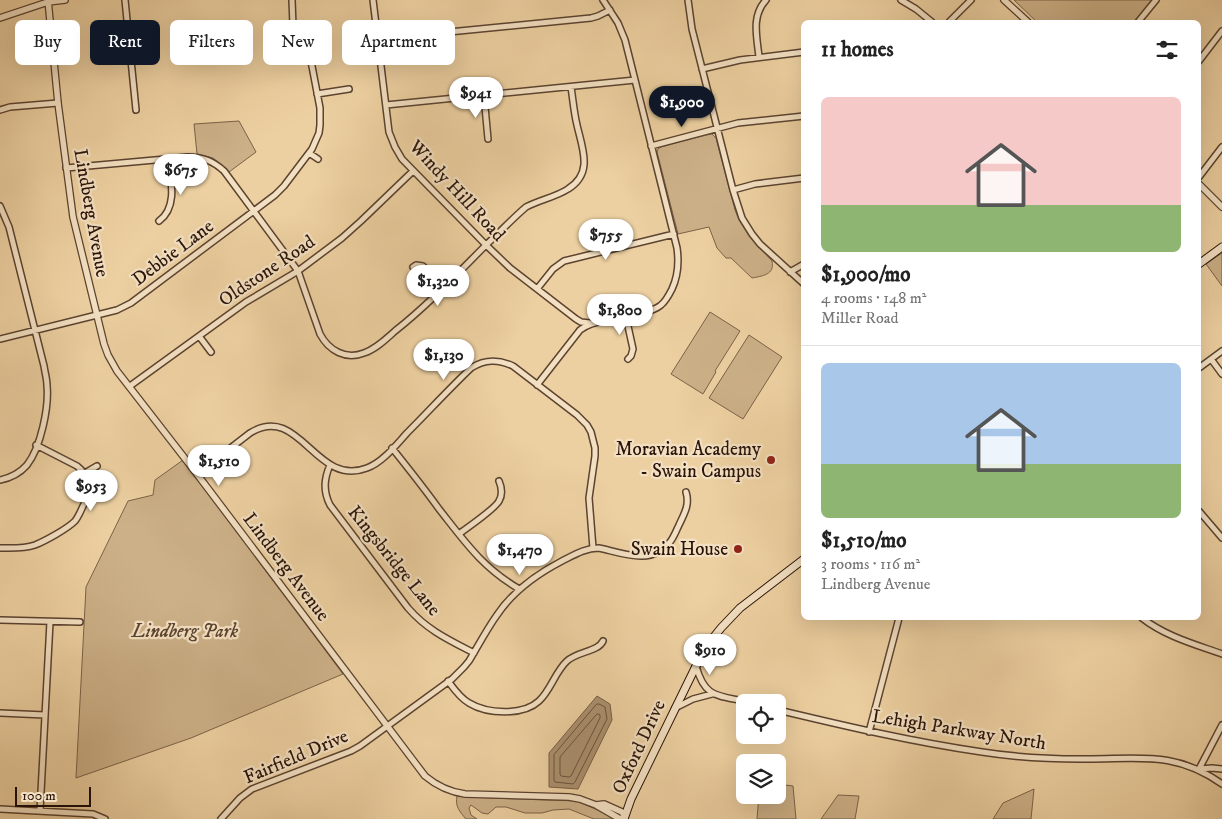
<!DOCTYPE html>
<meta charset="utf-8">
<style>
body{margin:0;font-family:"IM FELL DW Pica",serif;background:#f2f2f2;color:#222;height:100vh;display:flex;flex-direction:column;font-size:19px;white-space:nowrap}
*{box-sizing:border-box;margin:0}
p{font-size:16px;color:#767676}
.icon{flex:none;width:28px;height:28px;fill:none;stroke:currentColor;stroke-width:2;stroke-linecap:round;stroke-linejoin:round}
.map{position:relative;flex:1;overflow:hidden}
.drawer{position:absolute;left:801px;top:20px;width:400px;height:600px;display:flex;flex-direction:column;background:#fff;border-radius:8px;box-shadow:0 5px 20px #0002}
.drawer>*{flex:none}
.banner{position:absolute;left:15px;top:20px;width:475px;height:45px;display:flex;gap:10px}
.tools{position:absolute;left:736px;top:694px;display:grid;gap:10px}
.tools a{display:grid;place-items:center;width:50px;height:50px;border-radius:8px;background:#fff;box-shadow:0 5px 20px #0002;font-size:25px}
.scale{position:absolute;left:15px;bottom:12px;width:76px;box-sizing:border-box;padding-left:5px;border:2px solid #2a140a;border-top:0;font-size:14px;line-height:18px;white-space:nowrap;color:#2a140a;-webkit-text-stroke:4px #f3e0c2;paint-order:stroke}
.price{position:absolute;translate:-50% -42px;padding:0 11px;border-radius:18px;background:#fff;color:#222;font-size:16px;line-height:32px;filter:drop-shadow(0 1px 2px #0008)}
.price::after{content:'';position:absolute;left:50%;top:30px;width:15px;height:11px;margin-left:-8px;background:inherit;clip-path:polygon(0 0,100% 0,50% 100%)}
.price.current{background:#111827;color:#fff}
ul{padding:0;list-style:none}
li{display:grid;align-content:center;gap:10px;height:265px;padding:0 20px}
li+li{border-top:1px solid #e0e0e0}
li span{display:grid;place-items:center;height:155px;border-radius:8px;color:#555}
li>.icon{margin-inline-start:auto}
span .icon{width:90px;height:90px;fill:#fffc;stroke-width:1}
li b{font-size:21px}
h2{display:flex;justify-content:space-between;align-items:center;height:60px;padding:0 20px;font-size:21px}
.tag{padding:0 18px;border-radius:8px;background:#fff;box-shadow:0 5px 20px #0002;font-size:18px;line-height:45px}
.tag.current{background:#111827;color:#fff}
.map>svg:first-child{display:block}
</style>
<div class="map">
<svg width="1222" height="819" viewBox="0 0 1222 819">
<rect width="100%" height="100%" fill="#edd0a1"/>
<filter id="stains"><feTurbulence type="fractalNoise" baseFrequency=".004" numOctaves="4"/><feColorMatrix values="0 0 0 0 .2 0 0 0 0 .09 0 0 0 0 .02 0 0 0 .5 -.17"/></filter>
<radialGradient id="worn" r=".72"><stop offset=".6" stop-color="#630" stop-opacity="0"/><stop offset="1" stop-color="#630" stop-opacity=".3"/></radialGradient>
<path fill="#ccb087" stroke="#7b6248" d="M1014 0H1152L1134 22H1037Z
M239 121 256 152 229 172 213 158 197 154 194 124Z
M712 134 716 138 735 210 739 220 749 236 772 261C775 275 762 276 752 278L731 258H726L717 248 709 227 678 234 657 152 658 149 661 147 706 135Z
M1222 253V286L1206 264Z
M710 312 740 331 715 371 716 372 703 394 671 374Z
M749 335 782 357 743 419 709 398Z
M183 460 343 674 191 738 76 778 86 587 128 501 153 495 155 480Z
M778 784 793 786 796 819H757L759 795H778Z
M1034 789 1031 819H993L1003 803Z
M838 795 859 796 855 819H821Z
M457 796 489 798 577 801 602 812 614 819H594L569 809 553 810 542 813H525L506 807H496L488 814 482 813 471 805 469 808 471 815 477 819H466C459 811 455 806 457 796Z"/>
<path fill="#ab906e" stroke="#775e46" d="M597 696 610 704 612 720 578 789 549 787V753Z"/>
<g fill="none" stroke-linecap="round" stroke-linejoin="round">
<path stroke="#6a523c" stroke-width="1" d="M597 704H599L605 707 607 719 575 782 573 784 555 782 554 780V755Z
M598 714 600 715V718L571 776 569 777 561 776 560 774V757L596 715Z"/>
<g stroke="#5b4330" stroke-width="8">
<path id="minor" d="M125 0 136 110
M373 0 389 132 395 147 402 159 486 245 510 268 576 319 581 322 590 323
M688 0 692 29 733 190 742 218 752 234 760 244 804 284
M901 0 916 9 932 22
M949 22 971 0
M1138 22 1156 0
M378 39 591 18 598 16 610 10
M759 57C757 37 751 16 766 0
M1199 61 1222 31
M702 69 740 60 804 52
M317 94 349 89
M484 96 488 139
M386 105 635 80
M0 110 10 107 58 103
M651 146 738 123 804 116
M309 153 318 159
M66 168 188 157C203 157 213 161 224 171L298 271 320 334C329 351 346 360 364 353 376 349 386 339 395 331 428 305 457 274 487 244 500 232 512 219 526 207 539 200 556 197 568 189 594 173 582 148 577 125 574 113 573 100 571 87
M1199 177 1222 147
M733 190 755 184 804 178
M0 206 9 227 44 366C45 373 47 379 47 386 49 407 41 447 27 465 20 473 10 478 0 480
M159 221C178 207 171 180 168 159
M413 267 416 265 423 266 444 287
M790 272 804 264
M537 289 553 269 564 261 674 234
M626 317 633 349 631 356 628 359
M199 336 211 352
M0 339 117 310 131 303 275 195 284 186 312 149 319 133 320 125V108L311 61 308 54 299 41 293 26 292 0
M1211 359 1222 374
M1199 368 1222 351
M537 385 580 330C588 324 596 322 605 321 619 318 651 314 661 305 666 301 669 295 672 289 678 276 679 262 677 248L625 40 618 23 603 0
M130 386 246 302 298 271 342 238 361 221 413 171
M392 448C408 468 424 488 439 509 465 542 482 567 519 589
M330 465C324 479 323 491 330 505L408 608C427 630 449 640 474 653
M85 473 97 466
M197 474 250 433C300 402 315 488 367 468 383 462 396 445 407 433 428 412 449 389 471 368 485 359 498 359 513 366L577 415 587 425 591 432 595 448V456L589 498 593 548
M1199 511 1222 538
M459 534C468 527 495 509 499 501 503 494 502 488 499 481
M0 548C12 548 23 549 35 545 45 541 67 529 75 521 79 516 81 510 84 504 90 488 91 477 77 466L36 445
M1142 618C1165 636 1194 644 1222 654
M0 620 80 622
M696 666C705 699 718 695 748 702
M448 681C454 689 460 698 469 703 487 714 523 716 539 701 551 690 555 672 567 661 578 651 598 652 603 641
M675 708 693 699 712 694
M778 710C845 726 913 742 982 752 1014 757 1047 759 1080 759 1135 760 1173 749 1222 784
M0 713 45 715
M869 732 899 618
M1199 769 1222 725
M1200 769 1212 768 1222 769
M0 809 93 814 105 819
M40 811 50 622
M221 819 240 798 252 789 351 751 360 746 452 679 464 667 469 661C478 646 487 629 497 615 513 591 537 574 562 561 574 555 585 548 599 548 622 553 652 566 670 542 674 537 676 531 679 525 684 514 690 505 686 492"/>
</g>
<g stroke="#5b4330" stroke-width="8">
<path id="tertiary" d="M48 0 58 103 73 217 104 344 108 355 117 371 197 474 425 776C437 786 450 792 465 794L569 797 580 799 596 805
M1004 0 1028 22
M0 18 48 2 65 0
M1199 184 1222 207
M604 804 622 812 625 818 620 819 596 805Z"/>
</g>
<g stroke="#2a140a" stroke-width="9">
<path id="secondary" d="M1199 264 1222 247
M624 819 631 799 696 666 713 638 721 628 740 608 804 559"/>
</g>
<use href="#minor" stroke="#f3e0c2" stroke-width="5"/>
<use href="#tertiary" stroke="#f3e0c2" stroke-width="5.5"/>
<use href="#secondary" stroke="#f3e0c2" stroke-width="7"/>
</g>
<g fill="#8f2418" stroke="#f3e0c2" stroke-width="2">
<circle cx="771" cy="460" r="5"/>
<circle cx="738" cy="549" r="5"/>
</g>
<g text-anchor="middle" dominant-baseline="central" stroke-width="4.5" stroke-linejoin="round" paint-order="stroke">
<g font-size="19" fill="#2a140a" stroke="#f3e0c2">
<text transform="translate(457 191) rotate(47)">Windy Hill Road</text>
<text transform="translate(91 213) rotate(80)">Lindberg Avenue</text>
<text transform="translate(173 253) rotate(-37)">Debbie Lane</text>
<text transform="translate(267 271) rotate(-34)">Oldstone Road</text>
<text transform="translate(394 561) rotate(51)">Kingsbridge Lane</text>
<text transform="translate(286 567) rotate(53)">Lindberg Avenue</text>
<text transform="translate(959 730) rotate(9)">Lehigh Parkway North</text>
<text transform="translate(639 747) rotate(-65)">Oxford Drive</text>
<text transform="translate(296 757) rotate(-23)">Fairfield Drive</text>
</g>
<g font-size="19" fill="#2a140a" stroke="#f3e0c2" text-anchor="end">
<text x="761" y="449">Moravian Academy<tspan x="761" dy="22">- Swain Campus</tspan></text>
<text x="728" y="549">Swain House</text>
</g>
<g font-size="19" font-style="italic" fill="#5b4330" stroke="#f3e0c2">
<text x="185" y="631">Lindberg Park</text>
</g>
</g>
<rect width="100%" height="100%" filter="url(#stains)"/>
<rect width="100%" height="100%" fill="url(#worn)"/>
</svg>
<div class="tools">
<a><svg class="icon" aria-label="locate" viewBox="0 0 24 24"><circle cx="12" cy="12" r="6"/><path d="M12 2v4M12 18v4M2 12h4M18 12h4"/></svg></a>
<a><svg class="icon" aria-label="layers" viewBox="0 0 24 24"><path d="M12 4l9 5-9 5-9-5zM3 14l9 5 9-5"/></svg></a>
</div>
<div class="scale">100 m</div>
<b class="price" style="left:476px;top:119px">$941</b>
<b class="price current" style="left:682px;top:128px">$1,900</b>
<b class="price" style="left:181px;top:196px">$675</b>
<b class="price" style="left:606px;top:261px">$755</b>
<b class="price" style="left:438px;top:307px">$1,320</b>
<b class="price" style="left:620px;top:336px">$1,800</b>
<b class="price" style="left:444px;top:381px">$1,130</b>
<b class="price" style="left:219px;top:487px">$1,510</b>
<b class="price" style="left:91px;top:512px">$953</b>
<b class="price" style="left:520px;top:576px">$1,470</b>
<b class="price" style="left:710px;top:676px">$910</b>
<div class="banner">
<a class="tag">Buy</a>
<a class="tag current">Rent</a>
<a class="tag">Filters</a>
<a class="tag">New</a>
<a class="tag">Apartment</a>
</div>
<section class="drawer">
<h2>11 homes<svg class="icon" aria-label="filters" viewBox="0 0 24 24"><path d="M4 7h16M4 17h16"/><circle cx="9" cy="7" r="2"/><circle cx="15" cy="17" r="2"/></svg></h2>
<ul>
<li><span style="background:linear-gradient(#f6c9c9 70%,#8fb573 0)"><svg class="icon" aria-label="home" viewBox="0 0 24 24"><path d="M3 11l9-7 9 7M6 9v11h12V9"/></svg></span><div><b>$1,900/mo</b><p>4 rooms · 148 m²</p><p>Miller Road</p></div></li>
<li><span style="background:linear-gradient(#a9c7e8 65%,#8fb573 0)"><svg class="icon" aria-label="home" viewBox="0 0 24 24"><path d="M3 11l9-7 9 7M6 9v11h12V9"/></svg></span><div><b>$1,510/mo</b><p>3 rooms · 116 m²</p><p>Lindberg Avenue</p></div></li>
</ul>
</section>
</div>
